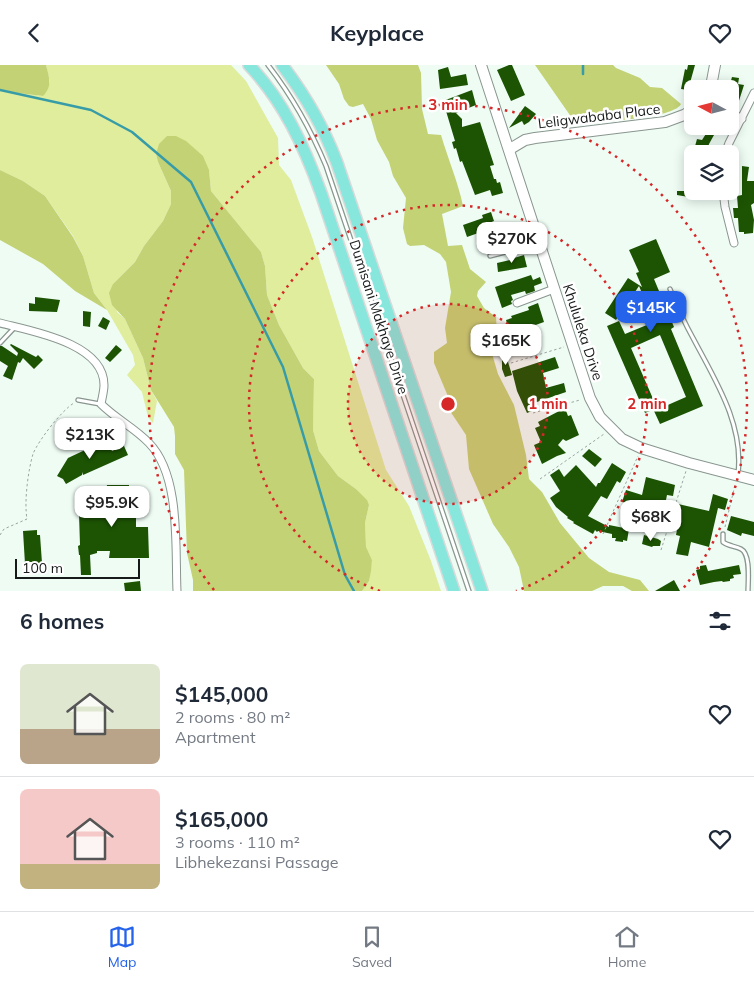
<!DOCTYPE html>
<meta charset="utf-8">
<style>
body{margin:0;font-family:Mulish,sans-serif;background:#f6f6f7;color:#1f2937;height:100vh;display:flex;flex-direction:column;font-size:19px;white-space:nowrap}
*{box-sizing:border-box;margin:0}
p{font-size:16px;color:#747a83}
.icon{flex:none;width:28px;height:28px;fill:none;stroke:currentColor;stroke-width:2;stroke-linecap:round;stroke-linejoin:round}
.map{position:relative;height:526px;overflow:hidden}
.sheet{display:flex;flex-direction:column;background:#fff;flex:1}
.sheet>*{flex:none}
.needle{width:32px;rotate:277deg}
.controls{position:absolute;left:684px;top:15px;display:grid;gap:10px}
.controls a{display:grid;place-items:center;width:55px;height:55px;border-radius:8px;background:#fff;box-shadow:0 2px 12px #0003;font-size:25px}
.scale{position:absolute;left:15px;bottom:12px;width:125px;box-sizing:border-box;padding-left:5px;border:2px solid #161a18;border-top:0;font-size:14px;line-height:18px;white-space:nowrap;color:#161a18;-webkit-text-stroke:4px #fff;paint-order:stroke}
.price{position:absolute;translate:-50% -42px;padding:0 11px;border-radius:10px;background:#fff;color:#222;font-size:16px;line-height:32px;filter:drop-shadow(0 1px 2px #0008)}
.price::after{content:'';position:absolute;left:50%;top:30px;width:15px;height:11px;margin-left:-8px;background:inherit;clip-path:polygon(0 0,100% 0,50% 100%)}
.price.selected{background:#2563eb;color:#fff}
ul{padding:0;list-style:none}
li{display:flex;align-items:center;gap:15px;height:125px;padding:0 20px}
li+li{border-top:1px solid #e0e1e3}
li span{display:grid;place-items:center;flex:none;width:140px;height:100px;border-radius:8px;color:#555}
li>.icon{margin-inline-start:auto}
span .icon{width:60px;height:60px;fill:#fffc;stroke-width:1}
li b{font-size:21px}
h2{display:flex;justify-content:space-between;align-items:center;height:60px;padding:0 20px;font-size:21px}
header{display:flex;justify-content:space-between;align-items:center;height:65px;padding:0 20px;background:#fff;font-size:22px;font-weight:700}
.tabs{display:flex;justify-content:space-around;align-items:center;height:70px;border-top:1px solid #e0e1e3;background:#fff;font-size:14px;color:#747a83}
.tabs a{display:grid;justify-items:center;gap:2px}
.tabs .selected{color:#2563eb}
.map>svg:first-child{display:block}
</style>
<header><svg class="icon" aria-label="back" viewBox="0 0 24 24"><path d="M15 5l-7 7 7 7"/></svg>Keyplace<svg class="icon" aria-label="heart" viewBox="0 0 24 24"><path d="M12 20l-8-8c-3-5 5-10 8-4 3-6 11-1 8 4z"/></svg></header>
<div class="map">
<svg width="754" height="526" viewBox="0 0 754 526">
<rect width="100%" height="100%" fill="#eefcf4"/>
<path fill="#dfed9c" d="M46 0H231L246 16 278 73 279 100 291 115 312 172 386 405 409 441 431 496 441 526H362L369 516 372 495 366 483 365 458 369 440 356 424 338 411 319 386 313 365 314 314 303 303 279 260 267 230 265 201 261 187 211 126 209 105 156 89 158 97 171 126V139L163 156 144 181 135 197 113 219 117 247 125 254 143 293 151 325 157 336 153 358 148 352 142 327 127 310 135 300 133 290 107 245 94 228 83 191 73 171 45 131 23 116 0 105V26L43 31 50 17Z"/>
<path fill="#c3d274" d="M0 0H46C49 12 53 21 43 31L0 26Z
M326 0H418L421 8 422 44 428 69 441 70C448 94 458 117 463 141L442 149 448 181 462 180 470 204 486 217 478 226 477 231 484 243 496 252 497 268 491 281 493 292 498 309 514 340 526 390 529 414 542 427 560 458 589 493 609 507 640 515 649 526H632L623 521H603L592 526H524L519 502 509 482 493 459 469 404 466 370 450 346 447 329 434 298V287L447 278 445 263 451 227 446 197 440 189 424 180 410 181 407 179 403 163 406 133 393 111 389 97 377 75 371 54 363 39 353 42 349 41 344 34 339 19Z
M535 0H613L616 3 640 13 650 22 662 23 681 39C674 54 592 58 574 56Z
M167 71H176L186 76 203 91 209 105 211 126 261 187 265 201 267 230 279 260 303 303 314 314 313 365 319 386 338 411 356 424 367 435 369 440 365 458 366 482 372 495 371 506 369 516 362 526H193V515L187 488 184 405 175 389V371L174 362 151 325 143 293 125 254 112 240 109 228 113 219 135 197 144 181 163 156 171 139V126L158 97 156 89 159 79Z
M0 105 23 116 45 131 73 172 83 191 94 228 107 245 75 226 43 199 0 175Z"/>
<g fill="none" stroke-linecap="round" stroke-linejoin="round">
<path stroke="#379ca7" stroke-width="2.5" d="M583 0V9
M0 25 91 45 132 67 191 117 283 302 345 510 354 526"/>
</g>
<path fill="#1c5403" d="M509 0H512L525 30 511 36 497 5Z
M688 0H695L688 25 681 24 685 4 687 5Z
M448 2 451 12 466 9 468 20 440 24 438 5Z
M732 12 739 13 738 19 744 20 737 42 730 39V29L734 20 730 19Z
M472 25 476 40 456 48 462 54V62L480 57 494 100 490 101 494 114H496L497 118 500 117 503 128 492 131 490 125 475 130 462 96 460 97 456 83 454 84 452 77 455 76 443 36Z
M525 41 536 49 529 57 524 60 522 56 509 63Z
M711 61H719L709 79 707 87 694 85 697 74 702 75Z
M742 101 749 102 747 116H754V138L751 140 754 155 753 168 744 169V167H739L738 153H734L733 143H738L737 131 742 130Z
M677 126H701L700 134 677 130Z
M491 147 494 156 479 162 481 167 467 172 463 160 483 153 482 150Z
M656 174 670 207 654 214 674 262 671 264 703 341 660 359 654 346 686 332 660 270 631 283 657 343 645 348 607 261 619 256 625 269 654 257 639 221 616 255 605 248 628 213 642 222 636 208 639 207 629 185Z
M524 190 527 202 498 207 497 198 514 194V193Z
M531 210 533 215 540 212 542 218 534 221 535 226 526 229 525 226 511 230 513 235 511 236 512 239 502 243 495 222Z
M35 232 60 235 57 247 29 246V238L35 239Z
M538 238 544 257 530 262 532 268H530L532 281 515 285 514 288 505 287 508 272H511L506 255 512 253 511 251 529 245 528 242Z
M83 246 91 247 90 262 83 261Z
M103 252 110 256 106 265 98 261Z
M11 279 36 292 38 290 43 295 34 304 23 293 20 298 18 297 12 315 3 311 8 301 0 296V281H2L17 291 18 288 10 280Z
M116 280 122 285 110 297 105 293Z
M502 287H505L512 310 505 312 502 304Z
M555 292 559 303 543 308 546 323 564 318 566 327 534 338 537 344 527 348 517 326 512 306Z
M565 343 568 351 571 350 579 370 566 376 563 374 558 380 566 388 557 391 542 399 534 380 541 377 535 363 540 361 538 357Z
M103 373 106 379 108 378 112 386 124 381 128 390 83 410V407L82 410 66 419 63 414 57 411 68 393 85 385 83 382Z
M589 384 602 394 595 402 582 391Z
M612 398 626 407 620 418 617 416 607 434 601 431 588 451 609 462V460L629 464 627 476 623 475V477L615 476 616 473H612V469L598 466 597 467 595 465 593 469 573 458 574 457 567 453 568 452 556 442 550 433 560 426 550 410 559 404 564 412 576 400 596 422 598 418H600Z
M646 412 675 420 673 431 667 430 663 450 640 445 638 451 625 448 627 438 622 437 626 425 642 430Z
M107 420H129V432H136V462H148L149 493H109L110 486H97V488L90 490 91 510H81L80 490H79L78 481 80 480 79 449 100 448 91 444V432H96V429H106Z
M713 429 728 434 725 445 718 443 709 482 691 477 688 491 676 489 680 471 676 470 680 449 676 448 678 439 709 446Z
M731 451 754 457V471L742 468 741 471 727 465Z
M37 465V470H40L42 498 25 499 23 466Z
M644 470 658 474 661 476 660 481H653L652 482 642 479Z
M706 500 708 506 739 500 741 509 733 510 734 513 730 514V516L723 517 722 516 714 517 700 520 696 505 700 504V501Z
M674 515 680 526H655Z
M140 516 141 526H125L124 518Z"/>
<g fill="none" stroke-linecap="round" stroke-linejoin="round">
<g stroke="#89968f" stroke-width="5.5">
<path id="lane" d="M268 0C292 31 311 65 326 101L469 526
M490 191 537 179
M670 224C677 241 684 257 693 273 715 315 744 359 738 409
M0 278 15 262
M78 335 100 339
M723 469V477C728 481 735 481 741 484 751 489 748 516 748 526"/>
</g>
<g stroke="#89968f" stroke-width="9">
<path id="street" d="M730 47 742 54
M725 89 729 78 754 28
M723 126 725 142 734 178
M517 238 554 224
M0 258C31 266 104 278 104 320 104 326 102 333 101 339 116 354 135 363 149 378 181 411 175 482 177 526"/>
</g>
<g stroke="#89968f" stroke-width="12">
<path id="secondary" d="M481 0 590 333 600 352 622 374 641 383 689 398 754 415
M709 24 712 16 715 0
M510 84 525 75 535 73 665 57 684 50 692 45"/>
</g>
<g stroke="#dadada" stroke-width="14">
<path id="primary" d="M249 0C284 37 304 81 321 128L454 526
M282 0C305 30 324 63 337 98L482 526"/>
</g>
<path stroke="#9ba5a0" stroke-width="1" stroke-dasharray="2.5 2.5" stroke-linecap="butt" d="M511 298 564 282
M533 348 580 335
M540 414 604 369
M725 462 735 420
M603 469 638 391
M0 470 4 464 27 454C24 437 28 406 33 389 38 376 62 345 74 338
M661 485 686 406"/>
<use href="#lane" stroke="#fff" stroke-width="3"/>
<use href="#street" stroke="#fff" stroke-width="7"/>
<use href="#secondary" stroke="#fff" stroke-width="10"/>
<use href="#primary" stroke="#88e7dc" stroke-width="11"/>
</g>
<circle cx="448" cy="339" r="100" fill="#d62828" fill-opacity=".12"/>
<g fill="none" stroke="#d62828" stroke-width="2.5" stroke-dasharray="2.5 5">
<circle cx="448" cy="339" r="100"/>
<path d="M380 526A199 199 0 1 1 516 526"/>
<path d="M214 525A299 299 0 1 1 682 525"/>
</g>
<g text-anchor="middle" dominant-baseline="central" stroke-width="5" stroke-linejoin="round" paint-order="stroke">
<g font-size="14" fill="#161a18" stroke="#fff">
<text transform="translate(599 51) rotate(-7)">Leligwababa Place</text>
<text transform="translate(379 252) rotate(72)">Dumisani Makhaye Drive</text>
<text transform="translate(583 267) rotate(72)">Khululeka Drive</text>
</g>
</g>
<circle cx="448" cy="339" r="8" fill="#d62828" stroke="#fff" stroke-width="2.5"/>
<g font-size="15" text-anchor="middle" font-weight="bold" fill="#d62828" stroke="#fff" stroke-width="5" stroke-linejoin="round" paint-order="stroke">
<text x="448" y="45">3 min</text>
<text x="548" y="344">1 min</text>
<text x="647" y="344">2 min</text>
</g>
</svg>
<div class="controls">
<a><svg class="needle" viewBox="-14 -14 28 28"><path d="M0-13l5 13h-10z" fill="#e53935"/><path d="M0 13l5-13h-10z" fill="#747a83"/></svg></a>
<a><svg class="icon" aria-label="layers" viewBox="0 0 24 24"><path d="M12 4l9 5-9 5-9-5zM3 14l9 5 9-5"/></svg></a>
</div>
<div class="scale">100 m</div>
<b class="price" style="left:512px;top:199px">$270K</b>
<b class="price selected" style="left:651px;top:268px">$145K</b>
<b class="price" style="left:506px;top:301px">$165K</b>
<b class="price" style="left:90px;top:395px">$213K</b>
<b class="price" style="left:112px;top:463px">$95.9K</b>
<b class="price" style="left:651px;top:477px">$68K</b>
</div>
<section class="sheet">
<h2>6 homes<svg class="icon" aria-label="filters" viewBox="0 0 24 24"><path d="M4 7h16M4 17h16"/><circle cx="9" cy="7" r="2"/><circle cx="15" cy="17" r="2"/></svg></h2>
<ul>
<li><span style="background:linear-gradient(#dfe7d0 65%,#b9a48a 0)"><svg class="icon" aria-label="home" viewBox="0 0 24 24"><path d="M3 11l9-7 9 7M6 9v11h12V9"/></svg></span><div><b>$145,000</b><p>2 rooms · 80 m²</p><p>Apartment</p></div><svg class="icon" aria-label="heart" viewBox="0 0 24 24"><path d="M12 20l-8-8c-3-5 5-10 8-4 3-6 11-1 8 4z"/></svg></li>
<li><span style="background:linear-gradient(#f6c9c9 75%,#c2b280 0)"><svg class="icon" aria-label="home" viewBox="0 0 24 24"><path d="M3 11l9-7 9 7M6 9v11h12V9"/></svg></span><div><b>$165,000</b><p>3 rooms · 110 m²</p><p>Libhekezansi Passage</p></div><svg class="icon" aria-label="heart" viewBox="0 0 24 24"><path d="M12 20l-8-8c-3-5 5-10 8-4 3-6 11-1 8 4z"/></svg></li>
</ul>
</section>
<nav class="tabs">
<a class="selected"><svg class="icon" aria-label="map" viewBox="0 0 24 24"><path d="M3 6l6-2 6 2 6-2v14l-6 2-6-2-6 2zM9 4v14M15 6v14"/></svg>Map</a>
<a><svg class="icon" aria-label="saved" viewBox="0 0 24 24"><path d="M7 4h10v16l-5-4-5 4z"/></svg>Saved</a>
<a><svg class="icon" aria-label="home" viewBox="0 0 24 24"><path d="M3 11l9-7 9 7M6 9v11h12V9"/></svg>Home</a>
</nav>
